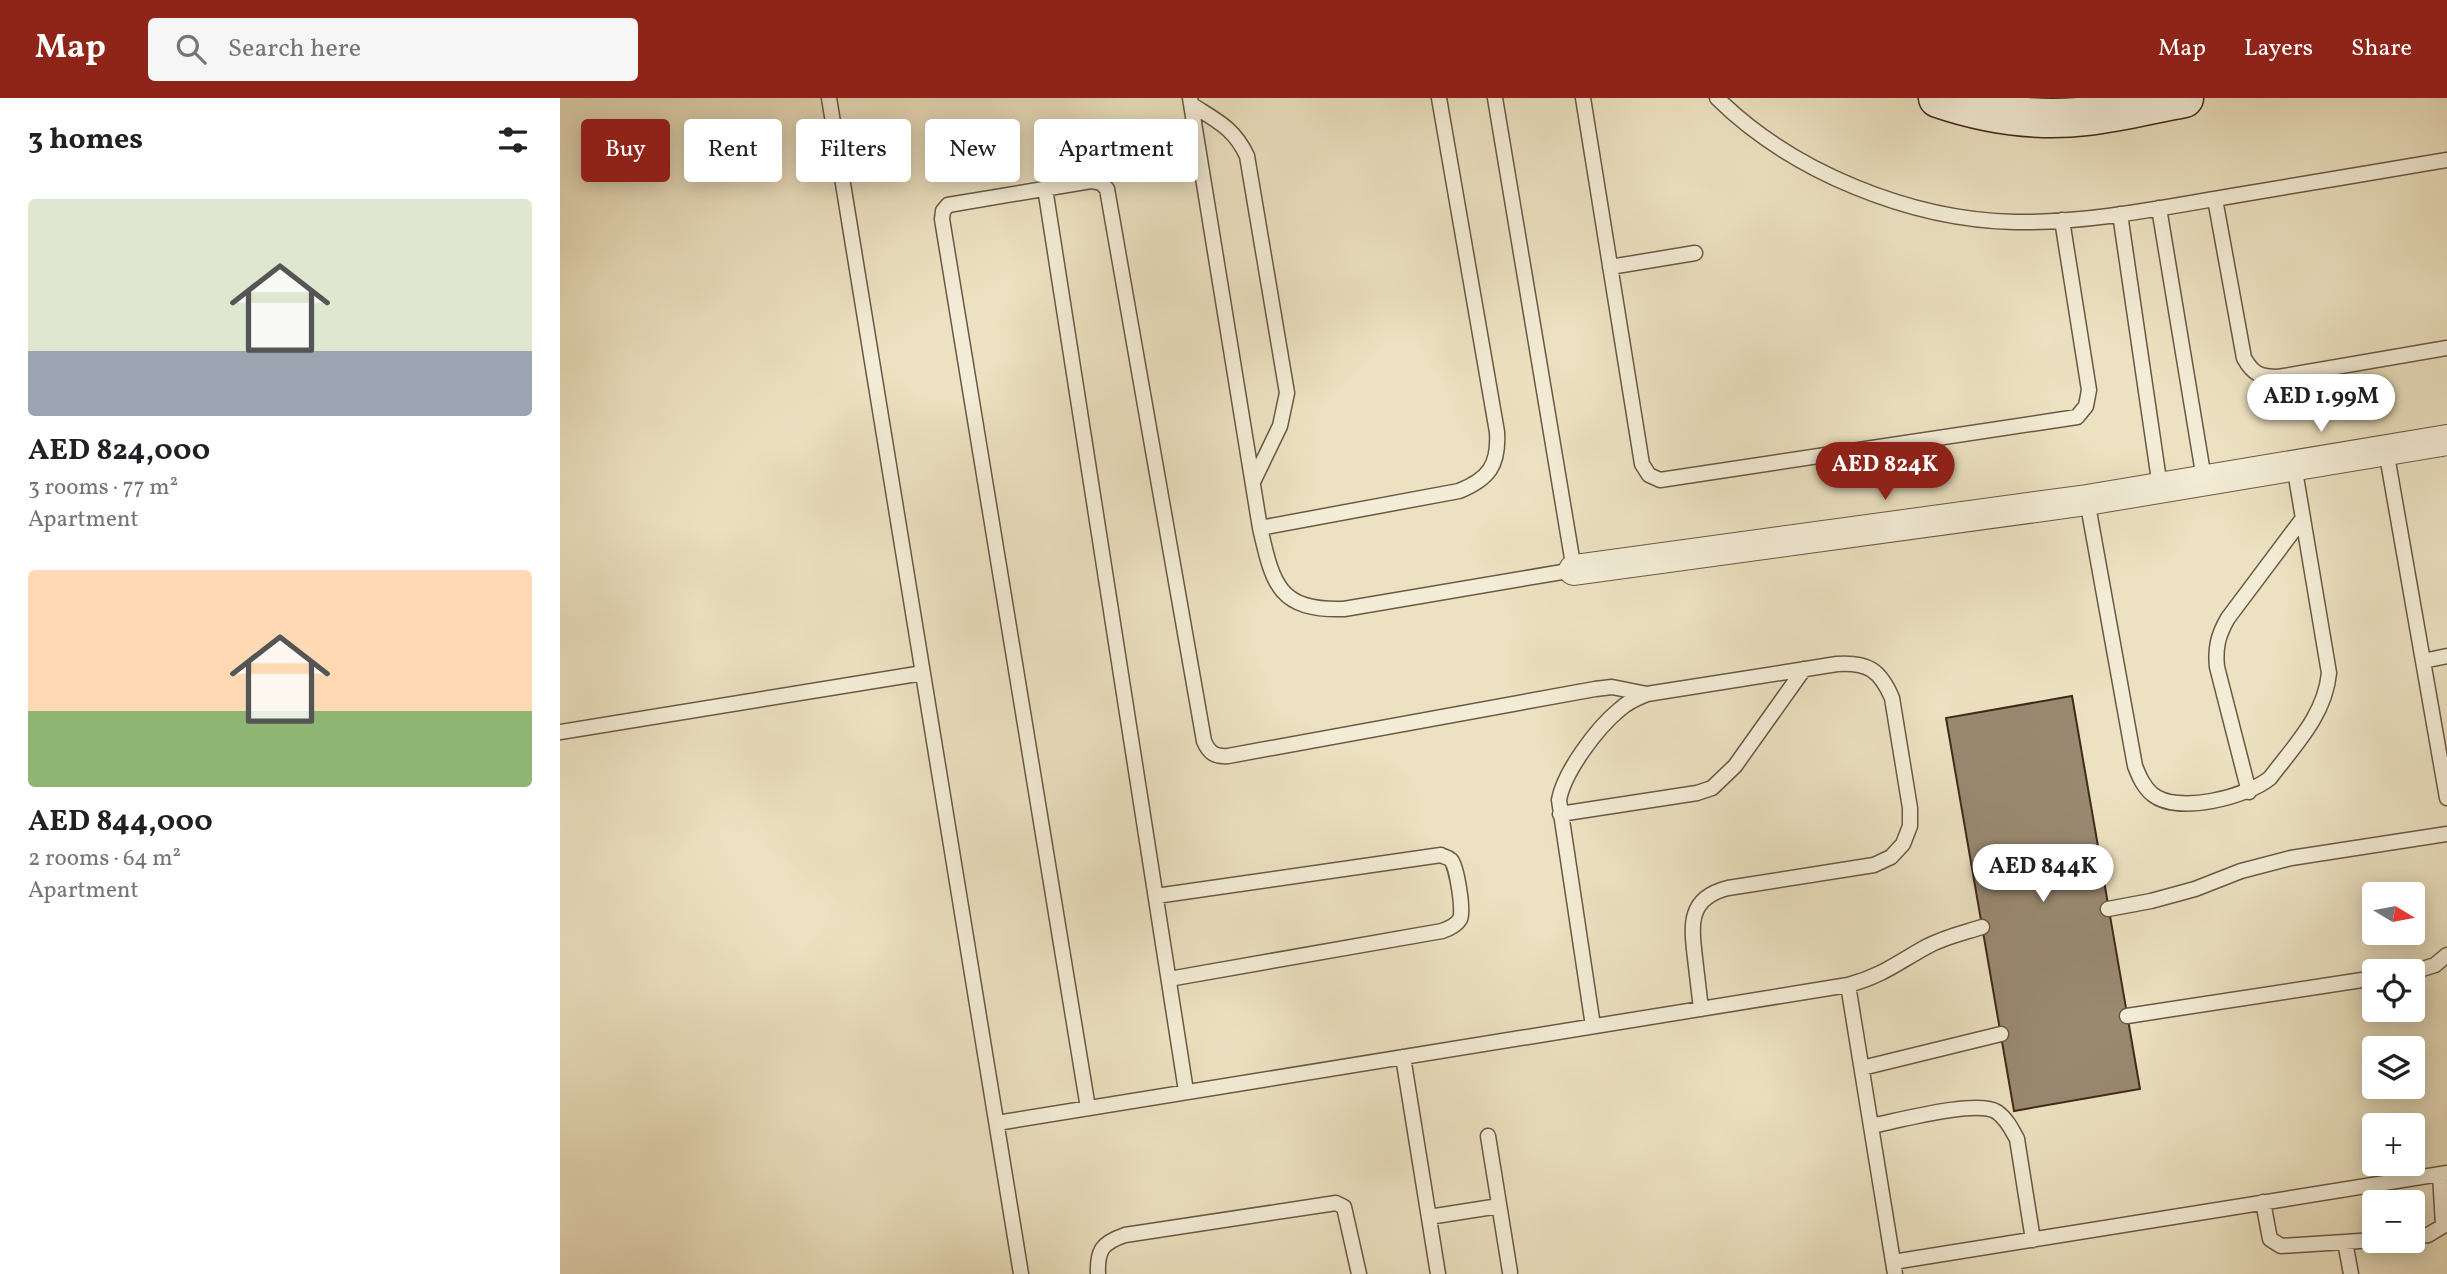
<!DOCTYPE html>
<meta charset="utf-8">
<style>
body{margin:0;font-family:Vollkorn,serif;background:#f6f6f6;color:#202124;height:100vh;display:flex;flex-direction:column;font-size:26px;white-space:nowrap}
*{box-sizing:border-box;margin:0}
p{font-size:23px;color:#757577}
.icon{flex:none;width:38px;height:38px;fill:none;stroke:currentColor;stroke-width:2;stroke-linecap:round;stroke-linejoin:round}
.map{position:relative;flex:1;overflow:hidden}
.side{display:flex;flex-direction:column;background:#fff;width:560px}
.side>*{flex:none}
.banner{position:absolute;left:21px;top:21px;width:665px;height:63px;display:flex;gap:14px}
.needle{width:46px;rotate:100deg}
.fabs{position:absolute;left:1802px;top:784px;display:grid;gap:14px}
.fabs a{display:grid;place-items:center;width:63px;height:63px;border-radius:7px;background:#fff;box-shadow:0 4px 18px #0003;font-size:35px}
.price{position:absolute;translate:-50% -60px;padding:0 16px;border-radius:24px;background:#fff;color:#222;font-size:23px;line-height:46px;filter:drop-shadow(0 2px 4px #0008)}
.price::after{content:'';position:absolute;left:50%;top:42px;width:21px;height:16px;margin-left:-10px;background:inherit;clip-path:polygon(0 0,100% 0,50% 100%)}
.price.on{background:#8f2418;color:#fff}
ul{padding:0;list-style:none}
li{display:grid;align-content:center;gap:14px;height:371px;padding:0 28px}
li span{display:grid;place-items:center;height:217px;border-radius:7px;color:#555}
li>.icon{margin-inline-start:auto}
span .icon{width:126px;height:126px;fill:#fffc;stroke-width:1}
li b{font-size:30px}
h2{display:flex;justify-content:space-between;align-items:center;height:84px;padding:0 28px;font-size:30px}
.chip{padding:0 24px;border-radius:7px;background:#fff;box-shadow:0 4px 18px #0003;font-size:24px;line-height:63px}
.chip.on{background:#8f2418;color:#fff}
header{display:flex;align-items:center;gap:42px;box-sizing:border-box;height:98px;padding:0 35px;background:#8f2418;color:#fff}
header strong{font-size:33px}
nav{display:flex;gap:38px;margin-inline-start:auto;font-size:24px}
.search{width:490px;height:63px;background:#f6f6f6;display:flex;align-items:center;gap:18px;box-sizing:border-box;padding:0 24px;border-radius:7px;color:#757577;font-size:26px}
main{display:flex;flex:1;min-height:0}
.map>svg:first-child{display:block}
</style>
<header>
<strong>Map</strong>
<div class="search"><svg class="icon" aria-label="search" viewBox="0 0 24 24"><circle cx="10" cy="10" r="6"/><path d="M15 15l6 6"/></svg>Search here</div>
<nav><a>Map</a><a>Layers</a><a>Share</a></nav>
</header>
<main>
<section class="side">
<h2>3 homes<svg class="icon" aria-label="filters" viewBox="0 0 24 24"><path d="M4 7h16M4 17h16"/><circle cx="9" cy="7" r="2"/><circle cx="15" cy="17" r="2"/></svg></h2>
<ul>
<li><span style="background:linear-gradient(#dfe7d0 70%,#9aa5b1 0)"><svg class="icon" aria-label="home" viewBox="0 0 24 24"><path d="M3 11l9-7 9 7M6 9v11h12V9"/></svg></span><div><b>AED 824,000</b><p>3 rooms · 77 m²</p><p>Apartment</p></div></li>
<li><span style="background:linear-gradient(#ffd9b3 65%,#8fb573 0)"><svg class="icon" aria-label="home" viewBox="0 0 24 24"><path d="M3 11l9-7 9 7M6 9v11h12V9"/></svg></span><div><b>AED 844,000</b><p>2 rooms · 64 m²</p><p>Apartment</p></div></li>
</ul>
</section>
<div class="map">
<svg width="1887" height="1176" viewBox="0 0 1887 1176">
<rect width="100%" height="100%" fill="#ece1c0"/>
<filter id="stains"><feTurbulence type="fractalNoise" baseFrequency=".00286" numOctaves="4"/><feColorMatrix values="0 0 0 0 .2 0 0 0 0 .09 0 0 0 0 .02 0 0 0 .5 -.17"/></filter>
<radialGradient id="worn" r=".72"><stop offset=".6" stop-color="#630" stop-opacity="0"/><stop offset="1" stop-color="#630" stop-opacity=".3"/></radialGradient>
<path fill="#998971" stroke="#402a1b" stroke-width="2" d="M1512 598 1580 991 1454 1013 1386 620Z"/>
<g fill="none" stroke-linecap="round" stroke-linejoin="round">
<g stroke="#6b5844" stroke-width="17">
<path id="lane" d="M269 0 461 1176
M630 0 700 430C713 486 718 513 784 511L1014 472 935 0
M1023 0 1082 366 1089 377 1100 382 1517 319 1526 308 1529 292 1502 122
M1157 0C1232 74 1351 122 1455 124 1528 125 1601 110 1672 98 1744 86 1815 74 1887 62
M632 7C657 23 674 30 687 58L727 295 720 328 693 384
M485 90 626 993
M1655 101 1684 260C1693 276 1700 279 1718 279L1887 250
M1599 110 1644 381
M1560 116 1600 389
M1050 169 1135 155
M1826 352 1887 700
M1527 402 1575 668C1579 678 1583 688 1592 696 1617 717 1687 699 1710 680 1735 647 1765 617 1769 575L1734 367
M700 430 899 393C929 381 939 367 937 334L879 0
M1863 563 1887 558
M0 634 363 575
M1689 694 1657 569C1655 550 1658 537 1668 520L1743 420
M1000 716 1137 695 1152 690 1175 668 1244 571
M596 798 881 757C884 759 888 759 891 762 897 769 904 814 900 821 896 828 888 831 882 833L609 881
M1548 811 1591 803 1635 791 1681 773 1731 760 1887 736
M1853 874 1875 867 1887 857
M1288 887 1335 1176
M1567 918 1815 880
M1033 928 999 702C1004 674 1037 630 1059 612 1067 604 1077 600 1087 596L1277 566C1308 564 1320 572 1332 600L1350 710V728L1343 746 1331 759 1314 767 1168 790C1128 800 1131 826 1135 860 1137 877 1139 894 1141 911
M843 959 878 1176
M1302 970 1441 936
M528 1010 382 121 383 113 388 107 531 83 541 85 547 91 644 643C649 655 655 659 668 658L1035 591 1052 589 1087 596
M437 1025 1288 887C1322 878 1337 865 1366 849 1384 839 1403 835 1422 829
M1311 1028C1337 1023 1417 1001 1437 1014 1447 1021 1452 1032 1457 1041L1473 1142
M928 1038 950 1174
M1703 1104 1710 1141 1721 1148 1815 1142
M869 1119 939 1108
M1853 1139 1868 1137 1883 1128 1880 1076
M1785 1144 1791 1176
M1333 1164 1887 1075
M538 1176C537 1152 542 1145 565 1137L776 1105 784 1109 799 1176"/>
</g>
<g stroke="#6b5844" stroke-width="32">
<path id="street" d="M1014 472 1527 402 1887 342"/>
</g>
<g stroke="#402a1b" stroke-width="41">
<path id="secondary" d="M1378 0C1425 16 1477 24 1528 18 1560 14 1592 6 1624 0"/>
</g>
<use href="#lane" stroke="#f3ecd6" stroke-width="14"/>
<use href="#street" stroke="#f3ecd6" stroke-width="30"/>
<use href="#secondary" stroke="#f3ecd6" stroke-width="38"/>
</g>
<rect width="100%" height="100%" filter="url(#stains)"/>
<rect width="100%" height="100%" fill="url(#worn)"/>
</svg>
<div class="fabs">
<a><svg class="needle" viewBox="-14 -14 28 28"><path d="M0-13l5 13h-10z" fill="#e53935"/><path d="M0 13l5-13h-10z" fill="#757577"/></svg></a>
<a><svg class="icon" aria-label="locate" viewBox="0 0 24 24"><circle cx="12" cy="12" r="6"/><path d="M12 2v4M12 18v4M2 12h4M18 12h4"/></svg></a>
<a><svg class="icon" aria-label="layers" viewBox="0 0 24 24"><path d="M12 4l9 5-9 5-9-5zM3 14l9 5 9-5"/></svg></a>
<a>+</a>
<a>−</a>
</div>
<b class="price" style="left:1761px;top:336px">AED 1.99M</b>
<b class="price on" style="left:1325px;top:404px">AED 824K</b>
<b class="price" style="left:1483px;top:806px">AED 844K</b>
<div class="banner">
<a class="chip on">Buy</a>
<a class="chip">Rent</a>
<a class="chip">Filters</a>
<a class="chip">New</a>
<a class="chip">Apartment</a>
</div>
</div>
</main>
